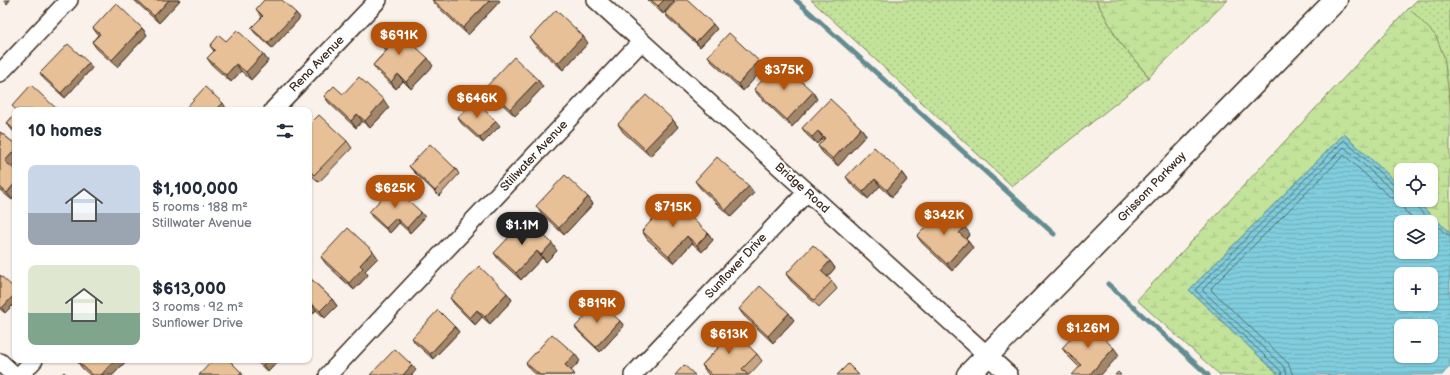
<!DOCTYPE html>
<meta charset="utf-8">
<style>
body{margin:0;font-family:"Balsamiq Sans",sans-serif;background:#f6f6f7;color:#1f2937;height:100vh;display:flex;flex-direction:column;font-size:15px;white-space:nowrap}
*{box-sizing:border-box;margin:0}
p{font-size:13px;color:#747a83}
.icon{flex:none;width:22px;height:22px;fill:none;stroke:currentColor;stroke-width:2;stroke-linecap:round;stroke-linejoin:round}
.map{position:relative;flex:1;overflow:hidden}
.side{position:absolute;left:12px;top:107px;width:300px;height:256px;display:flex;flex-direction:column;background:#fff;border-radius:8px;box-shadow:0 1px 3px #0004}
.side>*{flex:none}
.tools{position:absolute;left:1394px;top:163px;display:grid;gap:8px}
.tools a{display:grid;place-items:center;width:44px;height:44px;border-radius:8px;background:#fff;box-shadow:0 1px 3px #0004;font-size:20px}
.price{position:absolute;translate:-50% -34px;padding:0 9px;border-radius:14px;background:#b45309;color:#fff;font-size:13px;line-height:26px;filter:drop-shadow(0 1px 2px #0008)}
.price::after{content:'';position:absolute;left:50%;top:24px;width:12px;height:9px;margin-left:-6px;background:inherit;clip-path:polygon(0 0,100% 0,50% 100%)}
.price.selected{background:#222;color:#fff}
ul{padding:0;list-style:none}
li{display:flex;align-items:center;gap:12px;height:100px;padding:0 16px}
li span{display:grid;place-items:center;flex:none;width:112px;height:80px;border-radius:8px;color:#555}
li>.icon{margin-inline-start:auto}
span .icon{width:48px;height:48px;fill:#fffc;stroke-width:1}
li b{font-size:17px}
h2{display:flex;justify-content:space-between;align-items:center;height:48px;padding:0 16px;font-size:17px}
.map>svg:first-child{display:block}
</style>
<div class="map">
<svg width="1450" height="375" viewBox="0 0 1450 375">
<defs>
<pattern id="grass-dots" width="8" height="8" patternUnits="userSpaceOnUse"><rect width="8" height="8" fill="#c3e39b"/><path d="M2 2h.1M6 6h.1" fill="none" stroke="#a8c385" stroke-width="1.8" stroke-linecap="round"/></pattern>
<pattern id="wetland-marsh" width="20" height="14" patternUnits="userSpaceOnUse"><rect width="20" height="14" fill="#c3e39b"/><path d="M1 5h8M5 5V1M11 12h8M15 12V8" fill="none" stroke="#a8c385"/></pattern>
<pattern id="water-rules" width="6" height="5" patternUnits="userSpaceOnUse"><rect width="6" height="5" fill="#7fcddd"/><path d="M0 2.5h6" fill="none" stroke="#6fb0bd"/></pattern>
</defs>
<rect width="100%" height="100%" fill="#faf2ea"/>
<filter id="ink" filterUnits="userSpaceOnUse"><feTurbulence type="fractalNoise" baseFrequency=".025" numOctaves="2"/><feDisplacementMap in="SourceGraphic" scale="8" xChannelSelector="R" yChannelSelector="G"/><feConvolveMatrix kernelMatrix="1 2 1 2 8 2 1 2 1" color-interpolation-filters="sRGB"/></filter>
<g filter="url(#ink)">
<path fill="url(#grass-dots)" stroke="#7f865c" d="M811 0H1096L1118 40 1149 77 1012 186Z
M1417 0H1450V103L1417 16 1409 8Z"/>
<path fill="url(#wetland-marsh)" stroke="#7f865c" d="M1096 0H1228L1149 77 1118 40Z
M1409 8 1436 36 1444 57 1450 103V233L1415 200H1431V170H1401V187L1344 134 1189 290 1279 375H1220L1137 300Z"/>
<path fill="url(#water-rules)" stroke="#648c91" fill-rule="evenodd" d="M1344 134 1401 187V200H1415L1450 233V366L1442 375H1279L1189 290ZM1401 222H1431V252H1401ZM1401 274H1431V304H1401ZM1401 326H1431V356H1401Z"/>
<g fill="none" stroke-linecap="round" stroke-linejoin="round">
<path stroke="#566b6a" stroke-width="1" d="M1413 200 1414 205 1446 234 1450 235
M1282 375 1281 371 1196 291V289L1344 140 1397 188 1401 189
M1287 375 1284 367 1203 291V289L1344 147 1394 192 1401 194
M1293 375 1288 363 1212 291 1211 288 1344 155 1390 197 1401 201 1405 211 1417 222"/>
<path stroke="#648c91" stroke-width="5" d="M796 0 1054 234
M1108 284 1208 375"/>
<g stroke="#3b2a1e" stroke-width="20">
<path id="minor" d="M596 0 1009 375
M0 73 69 0
M273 110 378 0
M0 362 14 375
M20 375 34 360
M328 375 641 42
M633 375 807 192"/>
</g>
<g stroke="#3b2a1e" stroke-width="25">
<path id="secondary" d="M968 375 1336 0"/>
</g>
<use href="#minor" stroke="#fff" stroke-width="17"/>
<use href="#secondary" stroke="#fff" stroke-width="22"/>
</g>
<path fill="#c8a583" stroke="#3b2a1e" d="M134 0H180L159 23Z
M432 0 500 1 468 35 437 6Z
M648 0H675L663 14Z
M256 9 296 13 300 18 272 48 255 33 251 28 262 17Z
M665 13 717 29 700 47 668 18Z
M93 28H142L147 35 117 67 97 49 92 42 98 35Z
M530 38 588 43 563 70 535 45Z
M377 40 433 66 411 89 403 81 396 89 378 72 373 65 386 51 382 47Z
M226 41 263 54 268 61 251 80 241 71 231 82 212 65 207 58 214 51 210 46Z
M708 56 764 68 743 91 713 63Z
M92 68 65 98 44 79 40 73Z
M538 80 543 87 515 116 491 94 486 87Z
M754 89 817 99 792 127 759 96Z
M343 94 389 108 370 128 362 121 356 128 329 103 324 96Z
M15 114V133L12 130 7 123Z
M458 118 500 126 483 143 461 123Z
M673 120 678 127 650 156 623 132 618 124Z
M309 125 347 141 352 148 319 182 309 173Z
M802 128H861L866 135 838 166 823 153 818 146 824 139 823 138 817 144 807 135Z
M0 132 15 144V163L11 167 15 170V196L12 200 0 190Z
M409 166 456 169 459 174 439 196 413 171Z
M902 173 907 180 892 197 880 186 868 199 851 184 846 177Z
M695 181 754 193 731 217 700 188Z
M588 197 593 204 564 235 541 213 536 206Z
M369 212 425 217 410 233 399 223 390 233 372 217Z
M642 231 708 233 713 240 702 252 692 243 674 263 647 239Z
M970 234 966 239 968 241 973 248 952 271 922 243 917 236Z
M557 251 546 262 542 258 521 280 499 260 494 253Z
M321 257 378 258 365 271 368 275 354 290 326 264Z
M830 261 835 268 827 277 832 281 837 289 819 307 791 281 786 274Z
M0 275 5 313 0 309Z
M309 277 332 299 337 306 325 318 316 310 309 318Z
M507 293 512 300 490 324 482 317 475 325 455 305 450 298Z
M739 309 794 320 773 343 744 316Z
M620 321 624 326 600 352 579 332 575 327Z
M455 327 459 332 433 359 415 343 412 338Z
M713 340 757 354 762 361 749 375H709L707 373 702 365 719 347Z
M1062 348 1119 355 1079 367 1067 355Z
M127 360 113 375H90L82 368 77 361Z
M255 360H279L268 372Z
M580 361 571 370 575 375H537L531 370 526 363Z
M241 372 243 375H199Z"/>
<path fill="#a2866a" stroke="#3b2a1e" d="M4 0H10L7 4Z
M169 0H180L159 23 154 16Z
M490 0H499L500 1 468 35 463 28Z
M664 0H675L663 14 658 6Z
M296 13 300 18 272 48 268 43Z
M713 24 717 29 700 47 696 42Z
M142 28 147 35 117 67 112 60Z
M583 36 588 43 563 70 558 63Z
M263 54 268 61 251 80 246 72Z
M428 58 433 66 411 89 406 82Z
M759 61 764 68 743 91 738 84Z
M89 63 92 68 65 98 61 93Z
M236 64 241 71 231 82 226 75Z
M398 74 403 81 396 89 391 82Z
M538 80 543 87 515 116 510 109Z
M813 92 817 99 792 127 787 120Z
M384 100 389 108 370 128 365 121Z
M223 103 226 108 224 110H216Z
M357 114 362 121 356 128 351 121Z
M673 120 678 127 650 156 645 149Z
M496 121 500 126 483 143 480 138Z
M861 128 866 135 838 166 833 159Z
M818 131 823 138 817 144 812 137Z
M15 150V163L10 169 5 161Z
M902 173 907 180 892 197 887 190Z
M875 179 880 186 868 199 863 192Z
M15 183V196L12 200 7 193Z
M749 186 754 193 731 217 726 210Z
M588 197 593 204 564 235 559 228Z
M421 212 425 217 410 233 407 228Z
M396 218 399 223 390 233 386 228Z
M965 227 970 234 964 240 959 233Z
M708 233 713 240 702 252 697 245Z
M687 236 692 243 674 263 669 256Z
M968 241 973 248 952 271 947 264Z
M552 243 557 251 546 262 541 255Z
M373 251 378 258 365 271 368 275 354 290 349 283 360 265Z
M537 251 542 258 521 280 516 273Z
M830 261 835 268 826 278 821 271Z
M507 293 512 300 490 324 485 317Z
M15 294V303L5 313 2 308Z
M332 299 337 306 325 318 320 311Z
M311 303 316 310 309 318V305Z
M477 310 482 317 475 325 470 318Z
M789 313 794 320 773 343 768 336Z
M620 321 624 326 600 352 596 347Z
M455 327 459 332 433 359 430 354Z
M1114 348 1119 355 1101 375H1089Z
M575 354 580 361 570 372 565 365Z
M115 360H127L113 375H101Z
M268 360H279L268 372 263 365Z
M412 365 416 370 412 375H403Z"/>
<path fill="#e8c098" stroke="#3b2a1e" d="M136 0H169L154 16Z
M264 0H282L296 13 268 43 251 28 263 16 256 9Z
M433 0H490L463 28Z
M651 0H664L658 6Z
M677 0H687L713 24 696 42 665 13Z
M116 3 142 28 112 60 92 42 100 34 93 28Z
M556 10 583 36 558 63 530 38Z
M391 24 428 58 406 82 398 74 391 82 373 65 388 49 377 40Z
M237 30 263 54 246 72 236 64 226 75 207 58 215 50 210 46 219 35 226 41Z
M729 33 759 61 738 84 708 56Z
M68 44 89 63 61 93 40 73Z
M514 57 538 80 510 109 486 87Z
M780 62 813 92 787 120 754 89Z
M359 77 384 100 365 121 357 114 351 121 324 96 334 86 343 94Z
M31 85 58 110H16L12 106Z
M205 87 223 103 216 110H184Z
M646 95 673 120 645 149 618 124Z
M830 99 861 128 833 159 818 146 825 138 818 131 812 137 802 128Z
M474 100 496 121 480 138 458 118Z
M15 114V131L7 123Z
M319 115 347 141 314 175 309 170V125Z
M0 132 15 144V150L5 161 15 170V183L7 193 0 187Z
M430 144 456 169 435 191 409 166Z
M874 147 902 173 887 190 875 179 863 192 846 177Z
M717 157 749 186 726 210 695 181Z
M565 175 588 197 559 228 536 206Z
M393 186 421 212 407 228 396 218 386 228 369 212Z
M671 199 708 233 697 245 687 236 669 256 642 231Z
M944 208 965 227 959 233 968 241 947 264 917 236Z
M526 219 552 243 541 255 537 251 516 273 494 253Z
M348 228 373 251 360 265 363 268 349 283 321 257Z
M813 245 830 261 821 271 832 281 814 300 786 274Z
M479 266 507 293 485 317 477 310 470 318 450 298Z
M0 275 15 289V294L2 308 0 307Z
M309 277 332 299 320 311 311 303 309 305Z
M760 286 789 313 768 336 739 309Z
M599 302 620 321 596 347 575 327Z
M438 310 455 327 430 354 412 338Z
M1086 322 1114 348 1089 375H1072L1081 365 1062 348Z
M727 325 757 354 742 369 748 375H712L702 365 720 346 713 340Z
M552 334 575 354 565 365 574 373 572 375H540L526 363Z
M395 349 412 365 403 375H370Z
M78 360H115L101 375H93L77 361Z
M213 360H229L241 372 239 375H199Z
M258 360H268L263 365Z
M848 364 859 375H837Z
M684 365 695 375H675Z
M64 372 67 375H61Z
M1118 372 1121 375H1115Z"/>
</g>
<g text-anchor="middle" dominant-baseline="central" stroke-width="4" stroke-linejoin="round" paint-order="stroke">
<g font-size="12" fill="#3b2a1e" stroke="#fff">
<text transform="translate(317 64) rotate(-46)">Rena Avenue</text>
<text transform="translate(534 156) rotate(-47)">Stillwater Avenue</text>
<text transform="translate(1152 187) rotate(-46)">Grissom Parkway</text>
<text transform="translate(802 188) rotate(42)">Bridge Road</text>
<text transform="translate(736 266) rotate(-47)">Sunflower Drive</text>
</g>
</g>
</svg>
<div class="tools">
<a><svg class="icon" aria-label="locate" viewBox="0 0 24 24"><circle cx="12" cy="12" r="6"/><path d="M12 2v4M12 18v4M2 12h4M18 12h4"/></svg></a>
<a><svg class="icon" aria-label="layers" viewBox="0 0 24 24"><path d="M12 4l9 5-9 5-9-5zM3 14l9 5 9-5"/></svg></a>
<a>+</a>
<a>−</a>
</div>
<b class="price" style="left:399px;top:56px">$691K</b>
<b class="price" style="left:784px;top:91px">$375K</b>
<b class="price" style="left:477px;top:119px">$646K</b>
<b class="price" style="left:395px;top:209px">$625K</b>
<b class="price" style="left:673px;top:228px">$715K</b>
<b class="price" style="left:944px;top:236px">$342K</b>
<b class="price selected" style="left:522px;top:246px">$1.1M</b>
<b class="price" style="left:597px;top:324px">$819K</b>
<b class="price" style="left:1088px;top:349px">$1.26M</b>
<b class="price" style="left:729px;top:355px">$613K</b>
<section class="side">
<h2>10 homes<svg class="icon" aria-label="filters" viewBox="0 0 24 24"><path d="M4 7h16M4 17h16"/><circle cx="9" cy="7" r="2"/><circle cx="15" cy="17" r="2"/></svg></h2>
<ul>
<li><span style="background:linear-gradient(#c9d6e8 60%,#9aa5b1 0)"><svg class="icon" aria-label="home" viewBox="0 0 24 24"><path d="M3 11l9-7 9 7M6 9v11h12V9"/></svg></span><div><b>$1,100,000</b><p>5 rooms · 188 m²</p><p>Stillwater Avenue</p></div></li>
<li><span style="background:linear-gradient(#dfe7d0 60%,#7fa58c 0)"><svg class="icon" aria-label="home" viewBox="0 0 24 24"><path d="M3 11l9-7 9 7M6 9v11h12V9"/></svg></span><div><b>$613,000</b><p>3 rooms · 92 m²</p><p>Sunflower Drive</p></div></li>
</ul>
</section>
</div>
